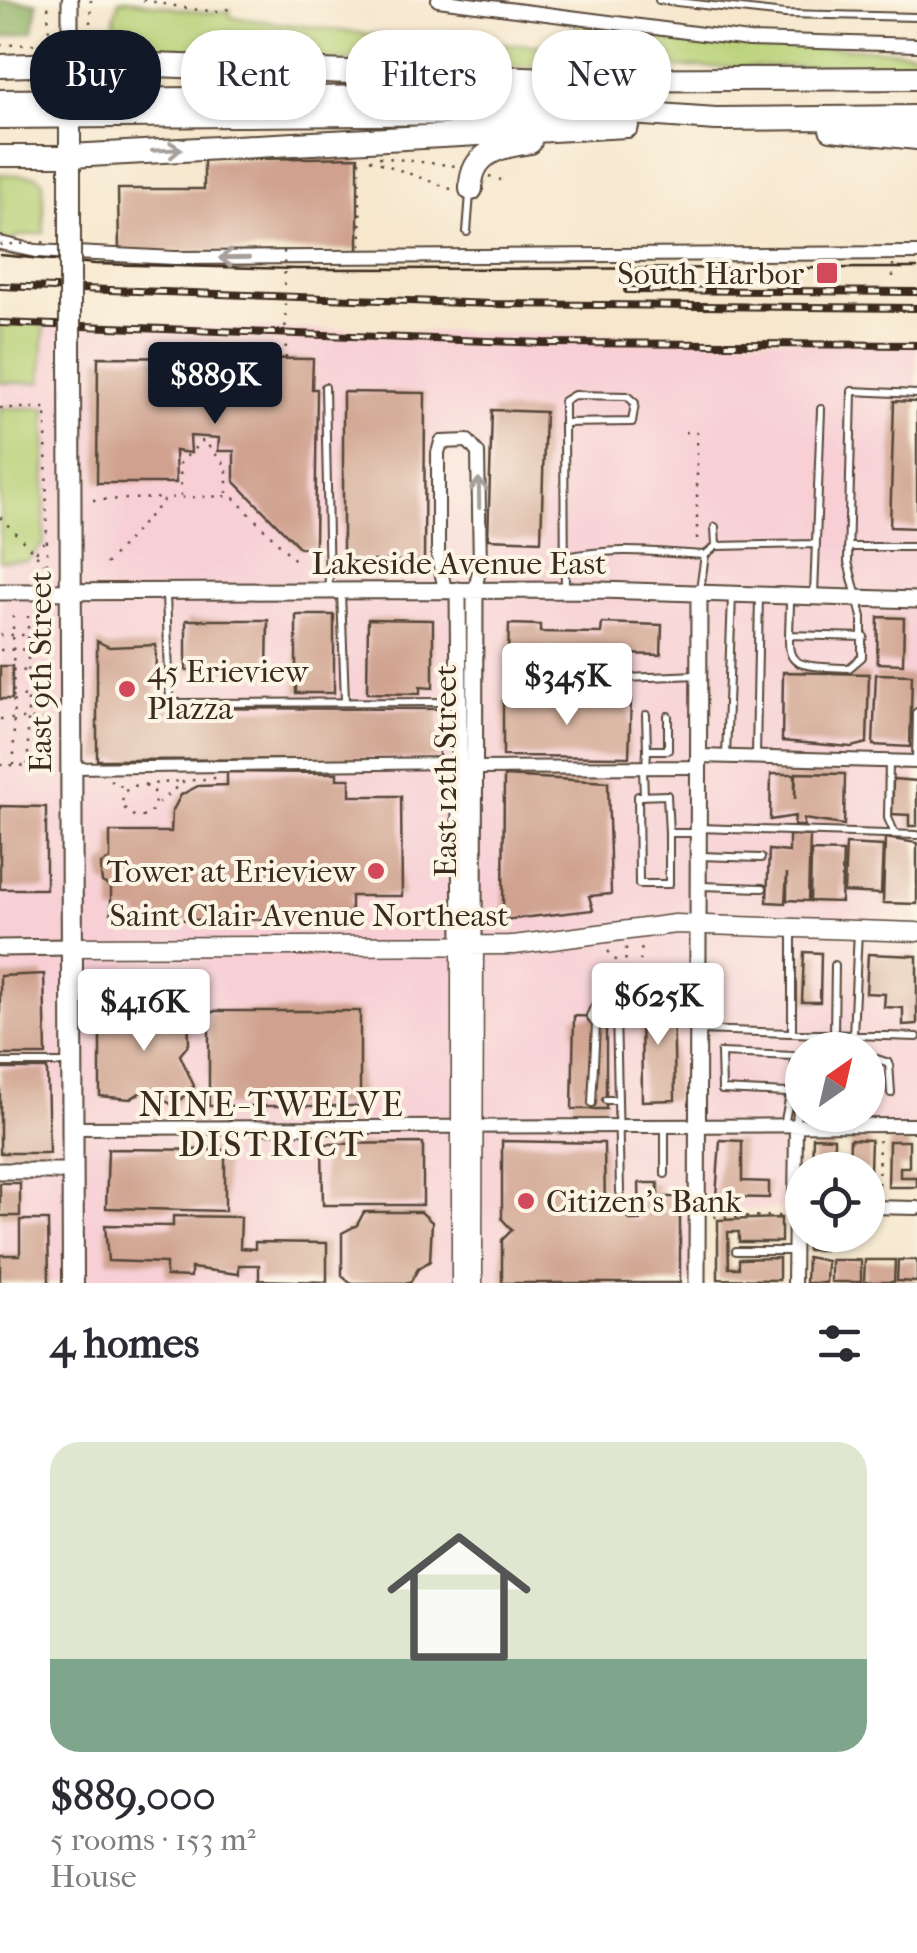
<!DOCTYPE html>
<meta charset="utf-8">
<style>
body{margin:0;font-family:"IM FELL French Canon",serif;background:#f2f2f3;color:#2b2b33;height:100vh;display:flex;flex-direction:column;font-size:38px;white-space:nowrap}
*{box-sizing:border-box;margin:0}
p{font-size:32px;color:#7c7c81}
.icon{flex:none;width:55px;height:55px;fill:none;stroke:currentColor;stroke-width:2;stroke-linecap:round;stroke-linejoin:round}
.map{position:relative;height:1283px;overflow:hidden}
.panel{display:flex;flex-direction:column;background:#fff;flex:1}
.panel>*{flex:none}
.guide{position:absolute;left:30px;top:30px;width:858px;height:90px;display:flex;gap:20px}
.needle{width:65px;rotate:34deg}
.tools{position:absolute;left:785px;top:1032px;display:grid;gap:20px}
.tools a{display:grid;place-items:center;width:100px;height:100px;border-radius:50%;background:#fff;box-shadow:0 2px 8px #0004;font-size:50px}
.price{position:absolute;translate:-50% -85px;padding:0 22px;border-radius:10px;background:#fff;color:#222;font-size:32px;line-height:65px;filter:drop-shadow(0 2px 5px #0008)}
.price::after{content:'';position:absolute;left:50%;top:60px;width:30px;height:22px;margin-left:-15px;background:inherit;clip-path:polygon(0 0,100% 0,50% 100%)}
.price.on{background:#111827;color:#fff}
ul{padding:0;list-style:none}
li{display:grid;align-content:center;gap:20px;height:530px;padding:0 50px}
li+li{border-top:2px solid #e1e1e2}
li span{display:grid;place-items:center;height:310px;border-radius:30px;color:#555}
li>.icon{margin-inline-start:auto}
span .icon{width:180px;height:180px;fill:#fffc;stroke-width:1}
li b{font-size:42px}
h2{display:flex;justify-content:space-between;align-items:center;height:120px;padding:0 50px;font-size:42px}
.chip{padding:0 35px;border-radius:40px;background:#fff;box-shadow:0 2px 8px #0004;font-size:35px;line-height:90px}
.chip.on{background:#111827;color:#fff}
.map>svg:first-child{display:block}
</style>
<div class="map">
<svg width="917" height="1283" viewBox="0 0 917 1283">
<rect width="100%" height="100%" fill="#fcf5e5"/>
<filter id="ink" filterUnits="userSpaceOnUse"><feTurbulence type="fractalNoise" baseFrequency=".01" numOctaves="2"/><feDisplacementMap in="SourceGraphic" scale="20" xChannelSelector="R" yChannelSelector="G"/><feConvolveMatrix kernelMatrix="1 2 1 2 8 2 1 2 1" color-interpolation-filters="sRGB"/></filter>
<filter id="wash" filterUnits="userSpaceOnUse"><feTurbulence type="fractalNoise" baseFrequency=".0048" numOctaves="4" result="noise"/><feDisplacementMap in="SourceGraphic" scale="40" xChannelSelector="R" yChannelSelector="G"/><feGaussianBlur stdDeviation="2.25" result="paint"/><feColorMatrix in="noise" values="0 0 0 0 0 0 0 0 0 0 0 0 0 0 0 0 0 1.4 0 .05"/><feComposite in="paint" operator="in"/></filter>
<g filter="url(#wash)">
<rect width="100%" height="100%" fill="#f6e7cd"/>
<path fill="#f7cfd5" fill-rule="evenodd" d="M0 323 917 341V1128L799 1130 797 1209 703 1211 701 1283H0ZM802 1050H868V1115H802Z"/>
<path fill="#b6d075" stroke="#787d4a" stroke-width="2.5" d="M119 0C148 0 210 20 230 10V17L426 41 561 46 577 24 668 38 917 52V66L557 68 117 53 114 18Z
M0 174 37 176 43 182 44 233 14 237 13 242 0 240Z
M0 323 44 324 41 382 0 383Z
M46 408 44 543 27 561H0V408Z"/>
<path fill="#90b266" stroke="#666e42" stroke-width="2.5" d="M0 0 37 3 33 31 0 38Z"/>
<g id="blocks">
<path fill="#cfa18e" d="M358 157V250L119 252 118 189H204V160Z
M98 357 313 359 312 389H317L315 547 300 548 234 481V451H218L219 438 190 436 191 453 175 451 176 483H97Z
M343 392 425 393 424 561H343Z
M894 401 917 402V528L890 527Z
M492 410 545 412 541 541 488 539Z
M296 615H334V693H296Z
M878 617 904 618 903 664 877 663Z
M368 619 433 620V688L420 687V694L367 693Z
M186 620H268L267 670H186Z
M602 623 662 625 661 655 623 654V666H539V685H507L509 624 540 625V632L601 633Z
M97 641 109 647 156 645 155 708 438 709 439 759 97 760Z
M0 666H12V699H0Z
M783 672 869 674 867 743 851 747 782 741Z
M876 674 912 675 910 747 873 745Z
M631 700 629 757 503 756V701Z
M227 772 337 773V779H350V796H401L402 896H351V914H339V919L138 920V913H111V887L102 882 101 874V864L110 859V832H171L172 812 181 795 198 786 227 785Z
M796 773 845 774 844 825 804 819V826H794L795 816 770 820 771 774H795V799Z
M504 776 608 782 611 894 589 896 593 910 503 920Z
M893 779 917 781V826H909V815L892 814Z
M0 806 46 807V889H0Z
M789 835 810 836 808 901 787 900V873L785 903 767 902 769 850 789 852Z
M885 838 917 843V904L883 903Z
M846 844 883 846 881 894 844 892Z
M811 851 843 852 841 902 810 901Z
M804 952 821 953 820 1002H802Z
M868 954 917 956V1024L903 1025V1008L884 1007 885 994 866 993Z
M44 974 46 1055H0V976Z
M641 995 673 996 675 1100 642 1101Z
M126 1001 150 1012H188L189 1044 180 1055 194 1086 174 1106 146 1089 130 1099 100 1096V1026Z
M215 1011H360V1106H209V1014Z
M574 1016 606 1017V1109H572Z
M0 1069H47L49 1153H0Z
M813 1137 834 1138V1167L812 1170Z
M850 1139 871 1140 870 1170 849 1169Z
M720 1140 742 1141V1181L769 1182V1198L716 1197Z
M502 1141 604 1143 605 1211H621L630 1220H640L639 1183H658V1197H680V1283H502V1240L512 1230 502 1219Z
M889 1141H909V1167H900V1177H917V1187H888Z
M423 1143V1205H323L322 1144Z
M108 1149 225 1150V1211L106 1208Z
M0 1183H20V1216H0Z
M364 1212H421L432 1222 430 1261 418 1269 410 1283H350L342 1276V1233L357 1225Z
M173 1216 241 1217 240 1248 255 1249V1242L327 1243V1282L259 1280V1265H239V1274L191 1268V1277L166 1276V1263L108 1261 105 1225 173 1226Z
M781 1218V1242H739V1232H728L729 1268H739V1259L779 1258V1280L718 1279V1220Z
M20 1220H48L49 1283H0V1255H20Z
M807 1235H824V1250H807Z
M807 1257 827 1261 826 1283H806Z
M831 1260H861V1282H831Z
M865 1260H895L894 1282H864Z
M898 1260H917V1282L897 1281Z"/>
</g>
</g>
<g filter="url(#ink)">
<use href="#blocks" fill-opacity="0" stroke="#574638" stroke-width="2.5"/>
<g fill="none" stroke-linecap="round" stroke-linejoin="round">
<g stroke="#574638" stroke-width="10">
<path id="service" d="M659 0 785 14 917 17
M467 232 470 194
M325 387 329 589
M564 423 632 422 635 403 627 396 574 395 564 401V423L565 590
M716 546 816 544
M848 547H917
M565 557C623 547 648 552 705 555
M700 590 705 555 716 546 715 527
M341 592 345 701
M166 594 170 703 459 702
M814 595 821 409
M790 597C790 664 776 666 849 668L862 657V617L848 562 852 391 917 394
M789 635 864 637
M554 681 698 675
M646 715 647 750
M756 756 759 595
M726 757 732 596
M916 760 917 712
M889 762 888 818 895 834
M646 768 647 750H668V716
M643 769 644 796
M699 828 917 835
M669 833 667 795 638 796 639 884H669V833H697
M700 856 761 858
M701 886 763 888
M613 1024 596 1025 590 1016 595 1005 607 1003 616 1012 618 1100
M699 1030 917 1037
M792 1033V930
M834 1035 835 965
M853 1035 858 931
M868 1056 889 1063 891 1093
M0 1063H69
M788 1093 722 1090 721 1053 795 1056 794 1090
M606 1100H618L620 1192
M592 1103 596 1025
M784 1125 791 1090 798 1092 796 1126
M665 1128V1174
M736 1251H795"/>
</g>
<g stroke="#574638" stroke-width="14">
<path id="pedestrian" d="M71 768 453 763"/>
</g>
<g stroke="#574638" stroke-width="16">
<path id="minor" d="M438 0 749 40 917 45
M0 243 36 251 175 258 917 253
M445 590 438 556V453L441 442 468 441 478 453 480 566 475 590
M698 756 917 762
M465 768 698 767
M72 1128 917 1125
M868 1207 917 1208
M794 1283 796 1126"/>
</g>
<g stroke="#574638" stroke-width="19">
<path id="tertiary" d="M70 62V0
M458 590 461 944
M0 592 600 590 917 600
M474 944 475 590
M0 948 70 947
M0 1171H71
M697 1283 699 594"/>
</g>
<g stroke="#574638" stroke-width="21">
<path id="secondary" d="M461 944V1283
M70 947 514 945 675 924 917 932
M473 1283 474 944"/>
</g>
<g stroke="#574638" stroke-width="24">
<path id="primary" d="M70 118V236
M0 156H70
M70 356 73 1283"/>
</g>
<g stroke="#574638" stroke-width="26">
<path id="motorway" d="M0 66 95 63 579 80 917 78
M0 101 594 95
M0 117 616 112 716 119 917 117
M831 129 917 138
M70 156 627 126
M471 189C470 153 500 146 530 142"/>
</g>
<path stroke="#574638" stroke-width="2.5" stroke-dasharray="2.5 8" stroke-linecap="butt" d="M143 0C164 3 212 16 228 9L232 3
M89 44 91 0
M0 45 49 44 48 0
M379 157 456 166
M370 159 456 191
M359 160 361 247
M489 176 501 180
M760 264V279
M893 264V278
M0 408H46L47 565
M685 432 697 433V543
M181 496 180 463 203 440 227 467V493
M93 500 166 498
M0 517 44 563
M36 552 46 539
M106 564 166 498 232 496 299 564
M13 616 14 765
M0 635H47
M0 650 47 649
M12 670 47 672
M12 696 47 698
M0 719H47
M0 765 53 766
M28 765V616
M110 780 125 788
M145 785 154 791 155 807 147 816 136 818 122 806 123 794 130 786 184 781
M158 803 184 781 216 778
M608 951 638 985 621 1002
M625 971 626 947
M638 982 642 944
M878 1195 879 1139
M714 1217 782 1216"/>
<use href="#service" stroke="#fff" stroke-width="6"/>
<use href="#pedestrian" stroke="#fff" stroke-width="10"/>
<use href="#minor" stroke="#fff" stroke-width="12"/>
<use href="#tertiary" stroke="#fff" stroke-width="15"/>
<use href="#secondary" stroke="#fff" stroke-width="18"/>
<use href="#primary" stroke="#fff" stroke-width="20"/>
<use href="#motorway" stroke="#fff" stroke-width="22"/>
<path stroke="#3b2a1e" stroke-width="2.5" d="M0 255 95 264 298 269 917 268"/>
<g stroke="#3b2a1e" stroke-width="8">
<path id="rail" d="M0 286 492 304 917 308
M627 290 917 292
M0 323 543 343 917 345"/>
</g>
<use href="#rail" stroke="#fcf5e5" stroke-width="4" stroke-dasharray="11" stroke-linecap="butt"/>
<g stroke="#574638" stroke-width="24" stroke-linecap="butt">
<path id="primary-bridge" d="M69 89 70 118
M70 356V236"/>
</g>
<path stroke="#574638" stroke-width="2.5" stroke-dasharray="2.5 8" stroke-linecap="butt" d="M0 245 50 242
M284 251 286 359"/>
<use href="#primary-bridge" stroke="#fff" stroke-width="20"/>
</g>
<defs><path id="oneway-shaft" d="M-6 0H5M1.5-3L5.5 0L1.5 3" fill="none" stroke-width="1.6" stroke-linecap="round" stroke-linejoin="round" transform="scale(2.5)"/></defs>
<g stroke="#a79f9a">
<use href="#oneway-shaft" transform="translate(167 150) rotate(-3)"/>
<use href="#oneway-shaft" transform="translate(234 258) rotate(179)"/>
<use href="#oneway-shaft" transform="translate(479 493) rotate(-91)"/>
</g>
</g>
<g fill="#d1495b" stroke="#fcf5e5" stroke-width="4">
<rect x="815" y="261" width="24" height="24" rx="5"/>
<circle cx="127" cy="689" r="10"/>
<circle cx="376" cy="871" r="10"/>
<circle cx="526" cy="1201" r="10"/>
</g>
<g text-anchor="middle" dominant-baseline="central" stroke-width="8" stroke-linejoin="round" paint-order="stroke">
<g font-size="32" fill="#3b2a1e" stroke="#fcf5e5" text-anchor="end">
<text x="804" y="273">South Harbor</text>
<text x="147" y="671" text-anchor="start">45 Erieview<tspan x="147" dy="37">Plazza</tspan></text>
<text x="356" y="871">Tower at Erieview</text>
<text x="546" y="1201" text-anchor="start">Citizen's Bank</text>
</g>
<g font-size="32" fill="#3b2a1e" stroke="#fcf5e5">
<text x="459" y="563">Lakeside Avenue East</text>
<text transform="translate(40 672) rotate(-90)">East 9th Street</text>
<text transform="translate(445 771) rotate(-90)">East 12th Street</text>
<text x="309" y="915">Saint Clair Avenue Northeast</text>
</g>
<g font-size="35" letter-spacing="2.5" fill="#3b2a1e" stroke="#fcf5e5">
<text x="272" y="1104">NINE-TWELVE<tspan x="272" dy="40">DISTRICT</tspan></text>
</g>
</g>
</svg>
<div class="tools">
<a><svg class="needle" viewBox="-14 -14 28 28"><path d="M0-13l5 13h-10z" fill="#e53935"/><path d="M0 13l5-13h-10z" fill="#7c7c81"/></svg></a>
<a><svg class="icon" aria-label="locate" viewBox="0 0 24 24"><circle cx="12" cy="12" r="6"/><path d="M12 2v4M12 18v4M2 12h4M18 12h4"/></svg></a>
</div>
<b class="price on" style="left:215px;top:427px">$889K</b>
<b class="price" style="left:567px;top:728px">$345K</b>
<b class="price" style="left:658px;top:1048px">$625K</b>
<b class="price" style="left:144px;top:1054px">$416K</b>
<div class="guide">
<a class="chip on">Buy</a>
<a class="chip">Rent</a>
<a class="chip">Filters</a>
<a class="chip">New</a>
</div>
</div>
<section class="panel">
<h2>4 homes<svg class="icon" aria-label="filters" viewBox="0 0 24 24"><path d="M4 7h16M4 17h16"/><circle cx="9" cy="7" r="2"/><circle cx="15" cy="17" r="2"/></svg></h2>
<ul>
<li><span style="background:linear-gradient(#dfe7d0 70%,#7fa58c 0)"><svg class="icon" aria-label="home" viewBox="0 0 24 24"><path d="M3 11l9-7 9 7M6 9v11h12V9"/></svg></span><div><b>$889,000</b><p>5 rooms · 153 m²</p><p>House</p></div></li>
</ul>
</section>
